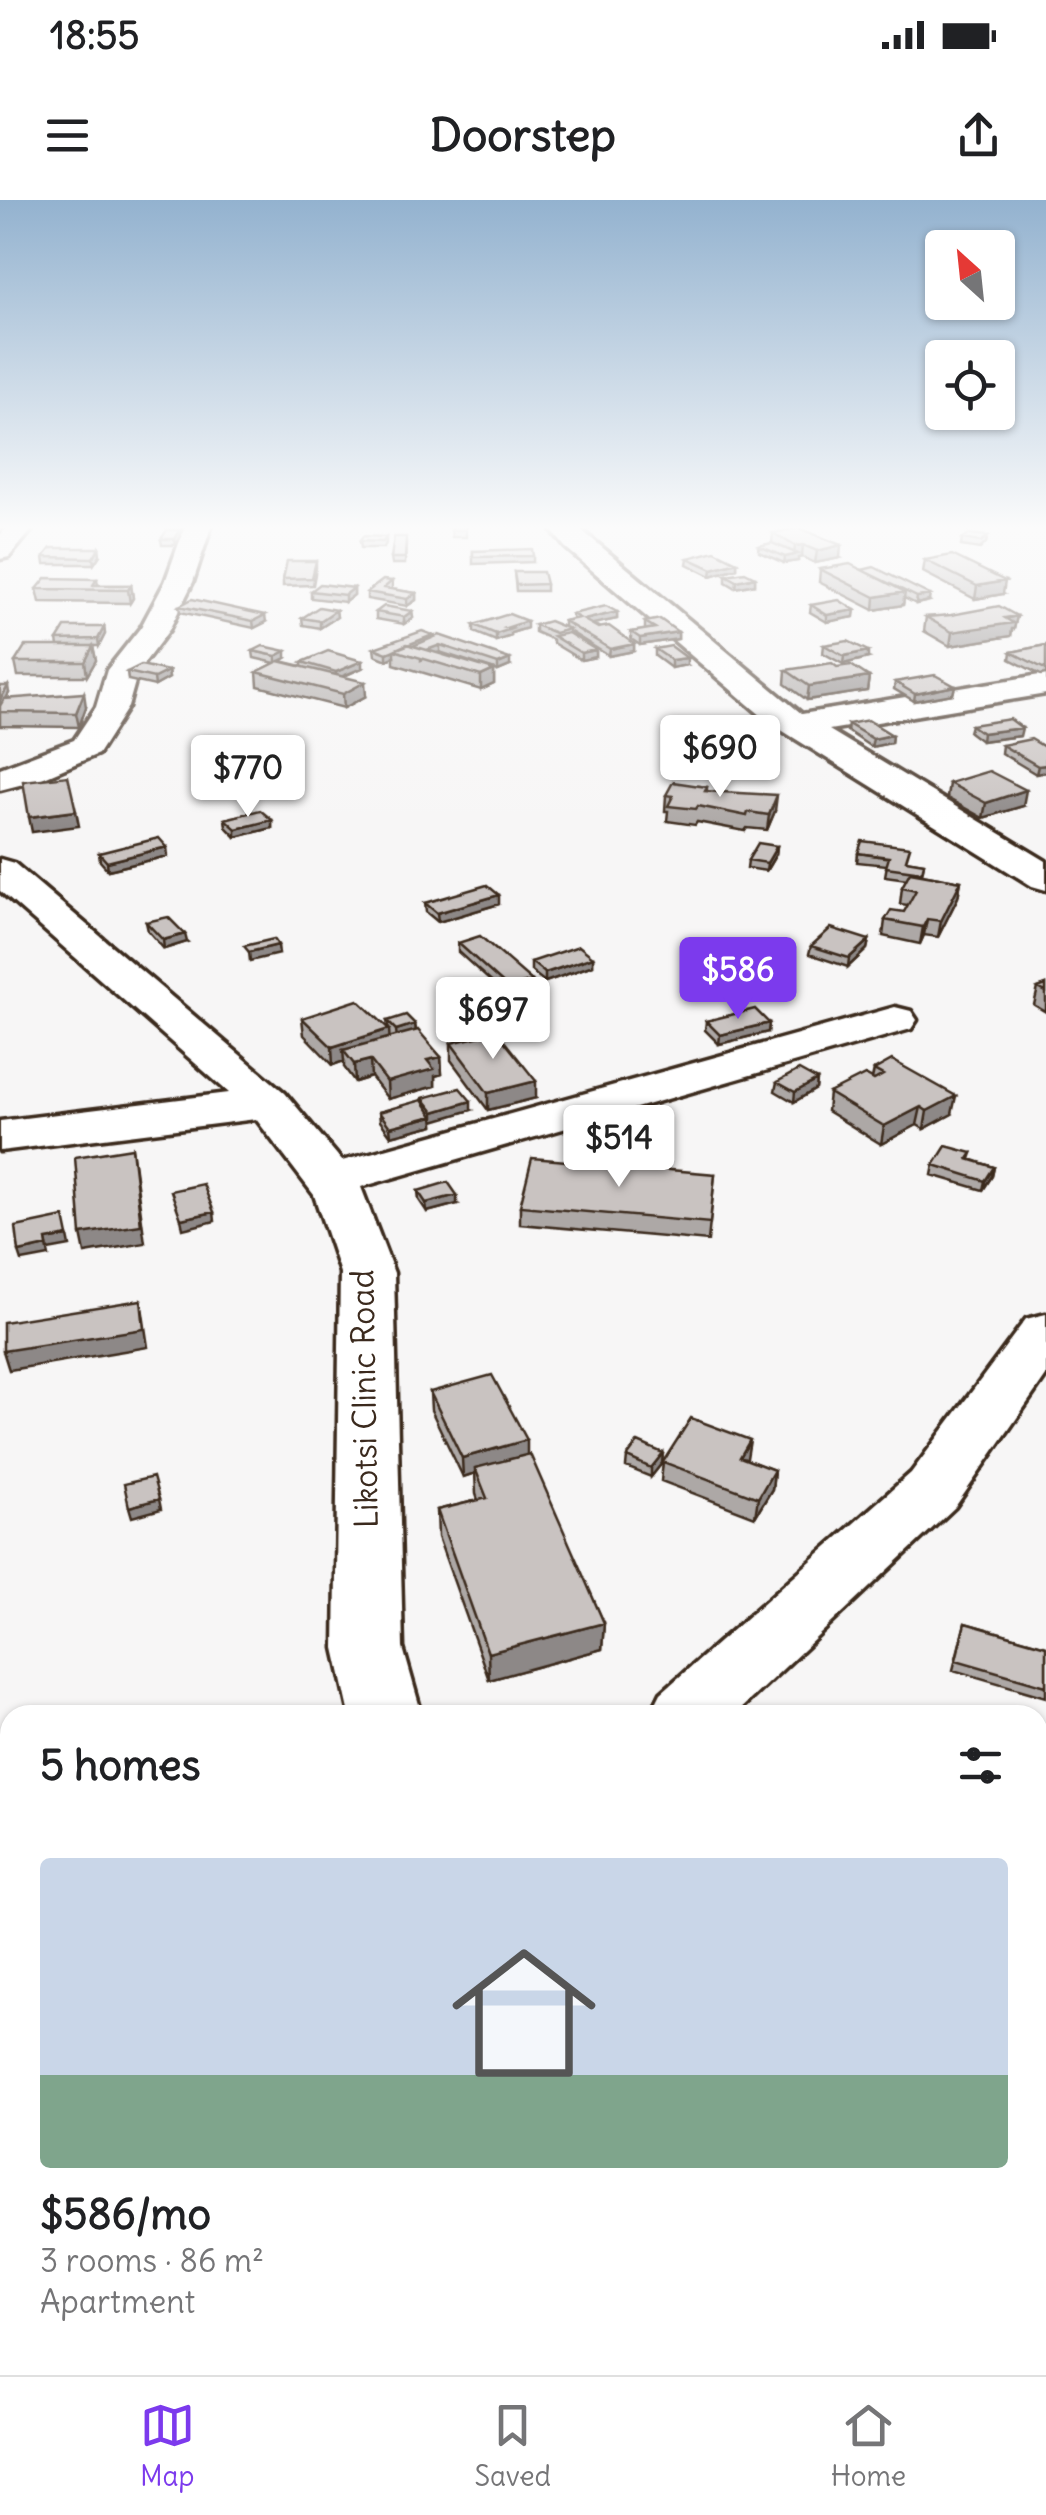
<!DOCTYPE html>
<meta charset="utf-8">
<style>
body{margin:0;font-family:Delius,sans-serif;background:#f2f2f2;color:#202124;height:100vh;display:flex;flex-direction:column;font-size:38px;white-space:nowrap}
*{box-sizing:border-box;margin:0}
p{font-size:32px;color:#757577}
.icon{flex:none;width:55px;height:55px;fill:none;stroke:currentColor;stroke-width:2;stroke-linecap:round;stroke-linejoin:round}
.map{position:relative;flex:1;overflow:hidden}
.drawer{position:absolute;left:0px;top:1505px;width:1048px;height:670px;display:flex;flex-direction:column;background:#fff;border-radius:30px 30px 0 0;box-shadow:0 2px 8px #0004}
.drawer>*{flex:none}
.needle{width:65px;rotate:333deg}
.fabs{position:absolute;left:925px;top:30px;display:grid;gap:20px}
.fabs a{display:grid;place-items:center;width:90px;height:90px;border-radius:10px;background:#fff;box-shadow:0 2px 8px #0004;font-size:50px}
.price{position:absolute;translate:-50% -85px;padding:0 22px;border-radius:10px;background:#fff;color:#222;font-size:32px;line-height:65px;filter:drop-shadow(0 2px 5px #0008)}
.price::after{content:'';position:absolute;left:50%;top:60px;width:30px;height:22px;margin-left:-15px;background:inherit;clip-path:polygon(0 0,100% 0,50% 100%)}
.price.on{background:#7c3aed;color:#fff}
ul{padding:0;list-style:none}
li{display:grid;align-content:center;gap:20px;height:530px;padding:0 40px}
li+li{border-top:2px solid #e0e0e0}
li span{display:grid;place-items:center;height:310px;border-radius:10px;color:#555}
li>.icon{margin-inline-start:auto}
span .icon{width:180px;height:180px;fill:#fffc;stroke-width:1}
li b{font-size:42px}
h2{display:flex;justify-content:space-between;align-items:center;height:120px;padding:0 40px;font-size:42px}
.status{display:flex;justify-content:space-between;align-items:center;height:70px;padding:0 50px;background:#fff;direction:ltr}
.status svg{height:28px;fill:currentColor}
header{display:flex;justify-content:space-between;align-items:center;height:130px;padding:0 40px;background:#fff;font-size:45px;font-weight:800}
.tab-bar{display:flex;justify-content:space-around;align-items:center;height:140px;border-top:2px solid #e0e0e0;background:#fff;font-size:28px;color:#757577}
.tab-bar a{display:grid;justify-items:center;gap:5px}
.tab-bar .on{color:#7c3aed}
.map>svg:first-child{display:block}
</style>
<div class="status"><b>18:55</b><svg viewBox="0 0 49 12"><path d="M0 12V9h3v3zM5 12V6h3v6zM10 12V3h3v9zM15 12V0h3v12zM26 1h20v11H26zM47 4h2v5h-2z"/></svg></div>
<header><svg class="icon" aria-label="menu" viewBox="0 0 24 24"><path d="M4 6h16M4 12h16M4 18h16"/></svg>Doorstep<svg class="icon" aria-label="share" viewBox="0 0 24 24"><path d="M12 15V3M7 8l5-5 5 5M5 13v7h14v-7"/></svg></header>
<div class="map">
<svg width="1046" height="2175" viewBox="0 0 1046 2175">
<rect width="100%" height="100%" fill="#f7f6f6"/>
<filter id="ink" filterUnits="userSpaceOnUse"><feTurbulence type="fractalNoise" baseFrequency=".01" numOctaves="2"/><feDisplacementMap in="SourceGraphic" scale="20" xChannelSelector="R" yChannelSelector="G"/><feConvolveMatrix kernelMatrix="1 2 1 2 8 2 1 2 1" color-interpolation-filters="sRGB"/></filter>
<g filter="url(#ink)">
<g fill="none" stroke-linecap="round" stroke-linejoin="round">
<g stroke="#3b2a1e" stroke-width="7">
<path id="minor" d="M10 324H37L9 357 0 359V335Z
M186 324H212L193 382 169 430 138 471 128 507 98 554 35 581 0 590V568L74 540 96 507 107 470 141 427 165 382Z
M547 324H574L802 514 1046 474V494L829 530 1046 661V690L1032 686 770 523 565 347Z
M0 659 14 663 285 893 342 961 895 807 911 811 917 820 911 829 361 987 394 1073 403 1448 422 1515H350L335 1448 340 1073 314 995 256 919 0 951V921L229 893 0 691Z
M1046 1114V1176L955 1307 734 1515H650L661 1493 911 1273 1026 1119Z
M1038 1979H1046V2071L1038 2069Z
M0 2018 10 2019V2111L0 2110Z
M621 2165H717L721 2175H625Z"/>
</g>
<use href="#minor" fill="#fff" fill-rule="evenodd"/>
</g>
<path fill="#ada8a6" stroke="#3b2a1e" stroke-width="2.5" d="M466 325V337H452L451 330Z
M180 330 181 336 176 345H162L161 339Z
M773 333 840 358 815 363 802 357 798 358V361L784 363 759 352V346L772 343Z
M988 336 986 343 980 349 961 346 962 339Z
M386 337V343L384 348H361L360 341Z
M406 344 405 364H392L391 358Z
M99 348 100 355 94 364H45L44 357Z
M473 351 533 356V362L473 364Z
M688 358 737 362V368L711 376 687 364Z
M925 360 1003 394 975 399 923 372Z
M316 361V368L313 385 283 386V379Z
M820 369 862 370 929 401 916 404 904 398 903 405 874 410 819 382Z
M514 372 546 384V391H516Z
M726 375 755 377V384L736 388 726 382Z
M97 379 98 385H131L133 398 130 403 40 402 37 389Z
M392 381V388L391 389 416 393V400L407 406 367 399V392Z
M354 388V395L345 402 311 398V391Z
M811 405 854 417 827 422 810 412Z
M179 406 266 422 254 428 180 412Z
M336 410 337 417 320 428 303 425 302 418Z
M412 411 413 418 404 424 376 419V412Z
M617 412V419L592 424 634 444V451L609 456 569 431V433L596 450V457L581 460 553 443V440L535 432V425L564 427V421L572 419V414Z
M1017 416 1014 429H1012L1011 436 950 446 924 431 926 417Z
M645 422 678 432V439L640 445 631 439V432L646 430 645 429Z
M474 425 527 428 511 433V436L496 441 474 432Z
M104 427 105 434 99 446H93L96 460 87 476H18L15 462 58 446 57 440Z
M433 435 434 438 510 466 498 471 440 452 437 453 494 470V484L481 490 394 464V457L387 460 375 455 374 448Z
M824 445 868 458 843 464 823 453Z
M1046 445V474L1041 475 1010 459 1011 452Z
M655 449 687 465 671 468 655 456Z
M253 451 286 458 281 461 302 466V462L362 468 342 477 366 496 344 508 258 486 257 472 275 463 254 458Z
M786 470 869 477 867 491 807 500 785 484Z
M168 471 169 478 155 486 128 480 127 472Z
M895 482 955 486 953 494 914 501 894 489Z
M0 486 9 493 6 498 86 507 79 527 0 526Z
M848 524 892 535 891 543 871 547 847 531Z
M971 525 1020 536 981 541 969 532Z
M1002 545 1046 548V572L1036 574 1001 553Z
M949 583 1023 606 983 618 947 598Z
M707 587V591L775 611 767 630 747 628 745 631 697 622 695 625 667 621 668 611H665L666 595Z
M225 619 272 620V628L236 637 226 627Z
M777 646 776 654 766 671 747 668 748 660Z
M99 653 168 656 108 670 100 661Z
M858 653 924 663 922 674 961 681 958 697 938 737 924 735 920 744 883 736 885 720 904 712 908 705 900 704 902 687 907 679 885 676 887 665 857 662Z
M425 703 499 704 438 722 426 712Z
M146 722 187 742 164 749 148 731Z
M869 740 867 749 848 767 809 754 811 746Z
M458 743 532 781V789L508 797 458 752Z
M593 757V765L545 782 531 771V762Z
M1046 785V812L1034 805 1038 788Z
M302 818 388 827 387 821 415 824 416 830 441 857 442 874 435 876V886L388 899 371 877 355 882 344 867V861L333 865 304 835Z
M706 821 769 823 768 832 719 844 705 830Z
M451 843 536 898 488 910 451 860Z
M874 870 952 914 924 929 917 925 881 944 827 911 829 893 872 879Z
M817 880 816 889 794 902 775 891 777 882Z
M423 898 471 910 434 920V925L391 936 380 921 379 912 423 902Z
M972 953 970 959 994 967 992 976 983 990 932 975 934 965Z
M715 974 708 1041 520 1024V1006Z
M418 991 457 1004 427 1012 419 1000Z
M430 1192 527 1255 604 1423 602 1449 489 1480 438 1337 437 1310 478 1300 476 1294 475 1273 463 1277 431 1210Z
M663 1253 662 1263 651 1277 626 1267 627 1257Z
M747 1260 774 1270 772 1289 755 1317 661 1281 663 1262Z
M965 1423 1046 1446V1497L953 1470Z"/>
<path fill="#8d8887" stroke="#3b2a1e" stroke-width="2.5" d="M180 330 181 336 176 345 175 339Z
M803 345 802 357 798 358V361L784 363 785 357 794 355 795 346Z
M841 345 840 358 815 363 817 351Z
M99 348 100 355 94 364 93 358Z
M737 362V368L711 376 712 369Z
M755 377V384L736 388 737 381Z
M1005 381 1003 394 975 399 977 386Z
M131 385 133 398 130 403 128 390Z
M354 388V395L345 402V395Z
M905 392 903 405 874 410 875 397Z
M416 393V400L407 406V399Z
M930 395 929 401 916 404 917 397Z
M336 410 337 417 320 428V421Z
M855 410 854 417 827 422V415Z
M412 411 413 418 404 424V417Z
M617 412V419L584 426V420Z
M265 415 266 422 254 428 253 421Z
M1017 416 1014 429H1012L1011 436 950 446 952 432Z
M527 421V428L511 433V436L496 441V434L506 428Z
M104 427 105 434 99 446 98 439Z
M678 432V439L640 445V438Z
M433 435 434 442 394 450Z
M634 444V451L609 456 610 449Z
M440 445V452L421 460V452Z
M93 446 96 460 87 476 85 462Z
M394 450V457L387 460V453Z
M596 450V457L581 460V453Z
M286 451V458L276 463V456Z
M868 451V458L843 464 844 456Z
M687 458V465L671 468V460Z
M510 459V466L498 471V464Z
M362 461V468L336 479V472Z
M494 470V484L481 490V476Z
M168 471 169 478 155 486 154 478Z
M869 477 867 491 807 500 809 486Z
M365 482 366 496 344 508 343 494Z
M8 486 9 493 0 510V500Z
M955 486 953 494 914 501 915 494Z
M84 493 86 507 79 527 76 513Z
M1022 528 1020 536 981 541 982 533Z
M892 535 891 543 871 547 873 539Z
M1046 565V572L1036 574 1038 566Z
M1026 590 1023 606 983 618 986 603Z
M777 595 775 611 767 630 769 615Z
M76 611 79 626 32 632 29 617Z
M272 620V628L236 637V629Z
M777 646 776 654 766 671 767 663Z
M167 647 168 656 108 670 107 662Z
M961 681 958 697 938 737 941 721Z
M499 695V704L438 722 437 713Z
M927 719 924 735 920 744 923 727Z
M185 734 187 742 164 749 163 740Z
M869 740 867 749 848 767 849 758Z
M278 745 279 754 250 761 249 752Z
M593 757V765L545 782V773Z
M532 781V789L508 797V788Z
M769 823 768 832 719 844 720 835Z
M415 824 416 833 397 839 396 830Z
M389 829 390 846 343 850 344 861 333 865 332 847Z
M441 857 442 874 435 876V886L388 899 387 882 427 860Z
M370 860 371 877 355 882 354 864Z
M817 880 816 889 794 902 795 892Z
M536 881V898L488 910V893Z
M956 896 952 914 924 929 927 911Z
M471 901V910L434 921V912Z
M921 907 917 925 881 944 884 926Z
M433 916 434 925 391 936 390 927Z
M132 948 145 1043 85 1053 81 1034Z
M994 967 992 976 983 990 985 981Z
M457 995V1004L427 1012 426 1003Z
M214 1012 215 1021 183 1029 181 1019Z
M68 1036 70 1046 48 1050 46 1040Z
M47 1046 49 1056 22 1061 19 1052Z
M141 1100 148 1147 9 1170 3 1151Z
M527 1240V1259L475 1268V1273L463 1277 462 1258Z
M750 1240 747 1258 737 1276 740 1257Z
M663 1253 662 1263 651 1277V1268Z
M774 1270 772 1289 755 1317 758 1298Z
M159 1299 161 1309 132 1317 129 1307Z
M604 1423 602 1449 489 1480 488 1453Z"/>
<path fill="#c9c3c1" stroke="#3b2a1e" stroke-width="2.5" d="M452 325H466L465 330H451Z
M799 328 841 345 817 351 803 345 795 346 773 333Z
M167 330H180L175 339H161Z
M969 334 988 336 981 342 962 339Z
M363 336 386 337 383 342 360 341Z
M394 337H406L405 358H391Z
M772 343 798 354 785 357 759 346Z
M51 348H99L93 358 44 357Z
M532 349 533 356 473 357V351Z
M715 351 737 362 712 369 688 358Z
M952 355 1005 381 977 386 925 360Z
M287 361H316L312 378 283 379Z
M850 364 905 392 875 397 820 369Z
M874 367 930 395 917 397 862 370Z
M514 372H543L546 384 516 385Z
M745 372 755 377 737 381 726 375Z
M46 378 97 379 93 385H131L128 390 37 389Z
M383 380 392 381 384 388 416 393 407 399 367 392Z
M320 384 354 388 345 395 311 391Z
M192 399 265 415 253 421 179 406Z
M839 400 855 410 827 415 811 405Z
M384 406 412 411 404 417 376 412Z
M606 406 617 412 584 420 598 428 609 426 634 444 610 449 564 421 579 418 572 414Z
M999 406 1017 416 1005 418 1013 423 952 432 926 417 951 415Z
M319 407 336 410 320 421 302 418Z
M509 414 527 421 506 428 511 429 496 434 474 425Z
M660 419 678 432 640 438 631 432 655 428 645 422Z
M549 421 569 429 555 433 535 425Z
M65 427H104L98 439 57 440Z
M422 431 433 435 387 453 374 448Z
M568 433 596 450 581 453 553 436Z
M439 435 510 459 498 464 440 445 427 450 413 446Z
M848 441 868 451 844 456 824 445Z
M407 444 494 470 481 476 394 450Z
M1046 445V467L1043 468 1011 452Z
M25 446H93L85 462H15Z
M263 446 286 451 276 456 253 451Z
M671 446 687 458 671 460 655 449Z
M328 451 362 461 336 472 302 462Z
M279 461 365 482 343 494 257 472Z
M832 463 837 467 851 465 869 477 809 486 786 470Z
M141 465 168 471 154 478 127 472Z
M935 475 955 486 915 494 895 482Z
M0 486H8L0 500Z
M84 493 76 513 0 512V506L4 499Z
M1010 519 1022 528 982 533 971 525Z
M868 520 892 535 873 539 848 524Z
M1031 539 1046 548V565L1038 566 1002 545Z
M989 571 1026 590 986 603 949 583Z
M68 576 76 611 29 617 23 581Z
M673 582 707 587 705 591 777 595 769 615 748 612 747 616 698 606 696 609 668 606 673 596 666 595Z
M260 610 272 620 236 629 225 619Z
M159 638 167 647 107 662 99 653Z
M862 641 910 647 906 660 924 663 922 672 886 667 889 657 858 653Z
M758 643 777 646 767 663 748 660Z
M910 672 961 681 941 721 927 719 923 727 885 720 891 710 904 712 916 690 902 687Z
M487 685 499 695 437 713 425 703Z
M168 717 185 734 163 740 146 722Z
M831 728 869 740 849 758 811 746Z
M480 736 532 781 508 788 458 743Z
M274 739 278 745 249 752 244 746Z
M579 746 593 757 545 773 531 762Z
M1046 785V792L1038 788Z
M358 800 389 829 332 847 302 818Z
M755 809 769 823 720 835 706 821Z
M406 815 415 824 396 830 387 821Z
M418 830 441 857 427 860 434 869 387 882 370 860 354 864 343 850Z
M497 832 536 881 488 893 451 843Z
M892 860 956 896 927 911 921 907 884 926 829 893 865 875 874 880 883 875 874 870Z
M799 870 817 880 795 892 777 882Z
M460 888 471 901 434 912 423 898Z
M422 900 433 916 390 927 379 912Z
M946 946 972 953 968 959 994 967 985 981 934 965Z
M132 948 141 1025 81 1034 75 957Z
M532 958 715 974 710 1023 520 1006Z
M448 982 457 995 426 1003 418 991Z
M203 984 214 1012 181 1019 171 991Z
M64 1017 68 1036 46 1040 47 1046 19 1052 16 1027Z
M141 1100 144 1129 3 1151V1122Z
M492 1175 527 1240 462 1258 430 1192Z
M691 1218 750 1240 740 1257 774 1270 758 1298 663 1262Z
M638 1242 663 1253 651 1268 627 1257Z
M530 1254 604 1423 488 1453 437 1310 487 1298 475 1268Z
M153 1277 159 1299 129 1307 124 1284Z
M965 1423 1046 1446V1486L956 1460Z
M1038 1655 1046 1657 1038 1730Z"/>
</g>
<linearGradient id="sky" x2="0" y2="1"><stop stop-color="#93b2cf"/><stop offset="0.52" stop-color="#fbfbfb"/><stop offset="1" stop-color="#fbfbfb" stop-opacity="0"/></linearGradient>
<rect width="1046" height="629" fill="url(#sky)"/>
<g text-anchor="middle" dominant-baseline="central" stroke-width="8" stroke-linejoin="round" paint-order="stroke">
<g font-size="32" fill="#3b2a1e" stroke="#fff">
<text transform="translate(364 1199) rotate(-91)">Likotsi Clinic Road</text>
</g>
</g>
</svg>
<div class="fabs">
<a><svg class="needle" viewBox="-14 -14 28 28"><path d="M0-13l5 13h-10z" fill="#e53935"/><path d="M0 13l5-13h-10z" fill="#757577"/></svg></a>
<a><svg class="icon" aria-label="locate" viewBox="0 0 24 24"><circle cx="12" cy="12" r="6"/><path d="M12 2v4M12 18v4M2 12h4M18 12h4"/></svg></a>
</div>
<b class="price" style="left:720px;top:600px">$690</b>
<b class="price" style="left:248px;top:620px">$770</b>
<b class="price on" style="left:738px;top:822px">$586</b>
<b class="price" style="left:493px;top:862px">$697</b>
<b class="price" style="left:619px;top:990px">$514</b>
<section class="drawer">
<h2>5 homes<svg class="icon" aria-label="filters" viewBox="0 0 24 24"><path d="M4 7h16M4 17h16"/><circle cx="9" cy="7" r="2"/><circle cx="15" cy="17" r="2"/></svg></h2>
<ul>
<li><span style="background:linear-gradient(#c9d6e8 70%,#7fa58c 0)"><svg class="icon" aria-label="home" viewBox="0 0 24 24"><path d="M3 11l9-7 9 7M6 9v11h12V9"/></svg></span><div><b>$586/mo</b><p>3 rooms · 86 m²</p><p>Apartment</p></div></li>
</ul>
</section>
</div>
<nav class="tab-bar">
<a class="on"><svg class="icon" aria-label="map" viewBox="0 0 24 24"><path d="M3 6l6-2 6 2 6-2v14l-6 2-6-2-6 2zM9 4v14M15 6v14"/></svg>Map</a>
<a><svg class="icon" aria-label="saved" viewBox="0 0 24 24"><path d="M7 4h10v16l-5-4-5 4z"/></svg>Saved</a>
<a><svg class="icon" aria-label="home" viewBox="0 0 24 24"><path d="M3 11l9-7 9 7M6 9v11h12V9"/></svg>Home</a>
</nav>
